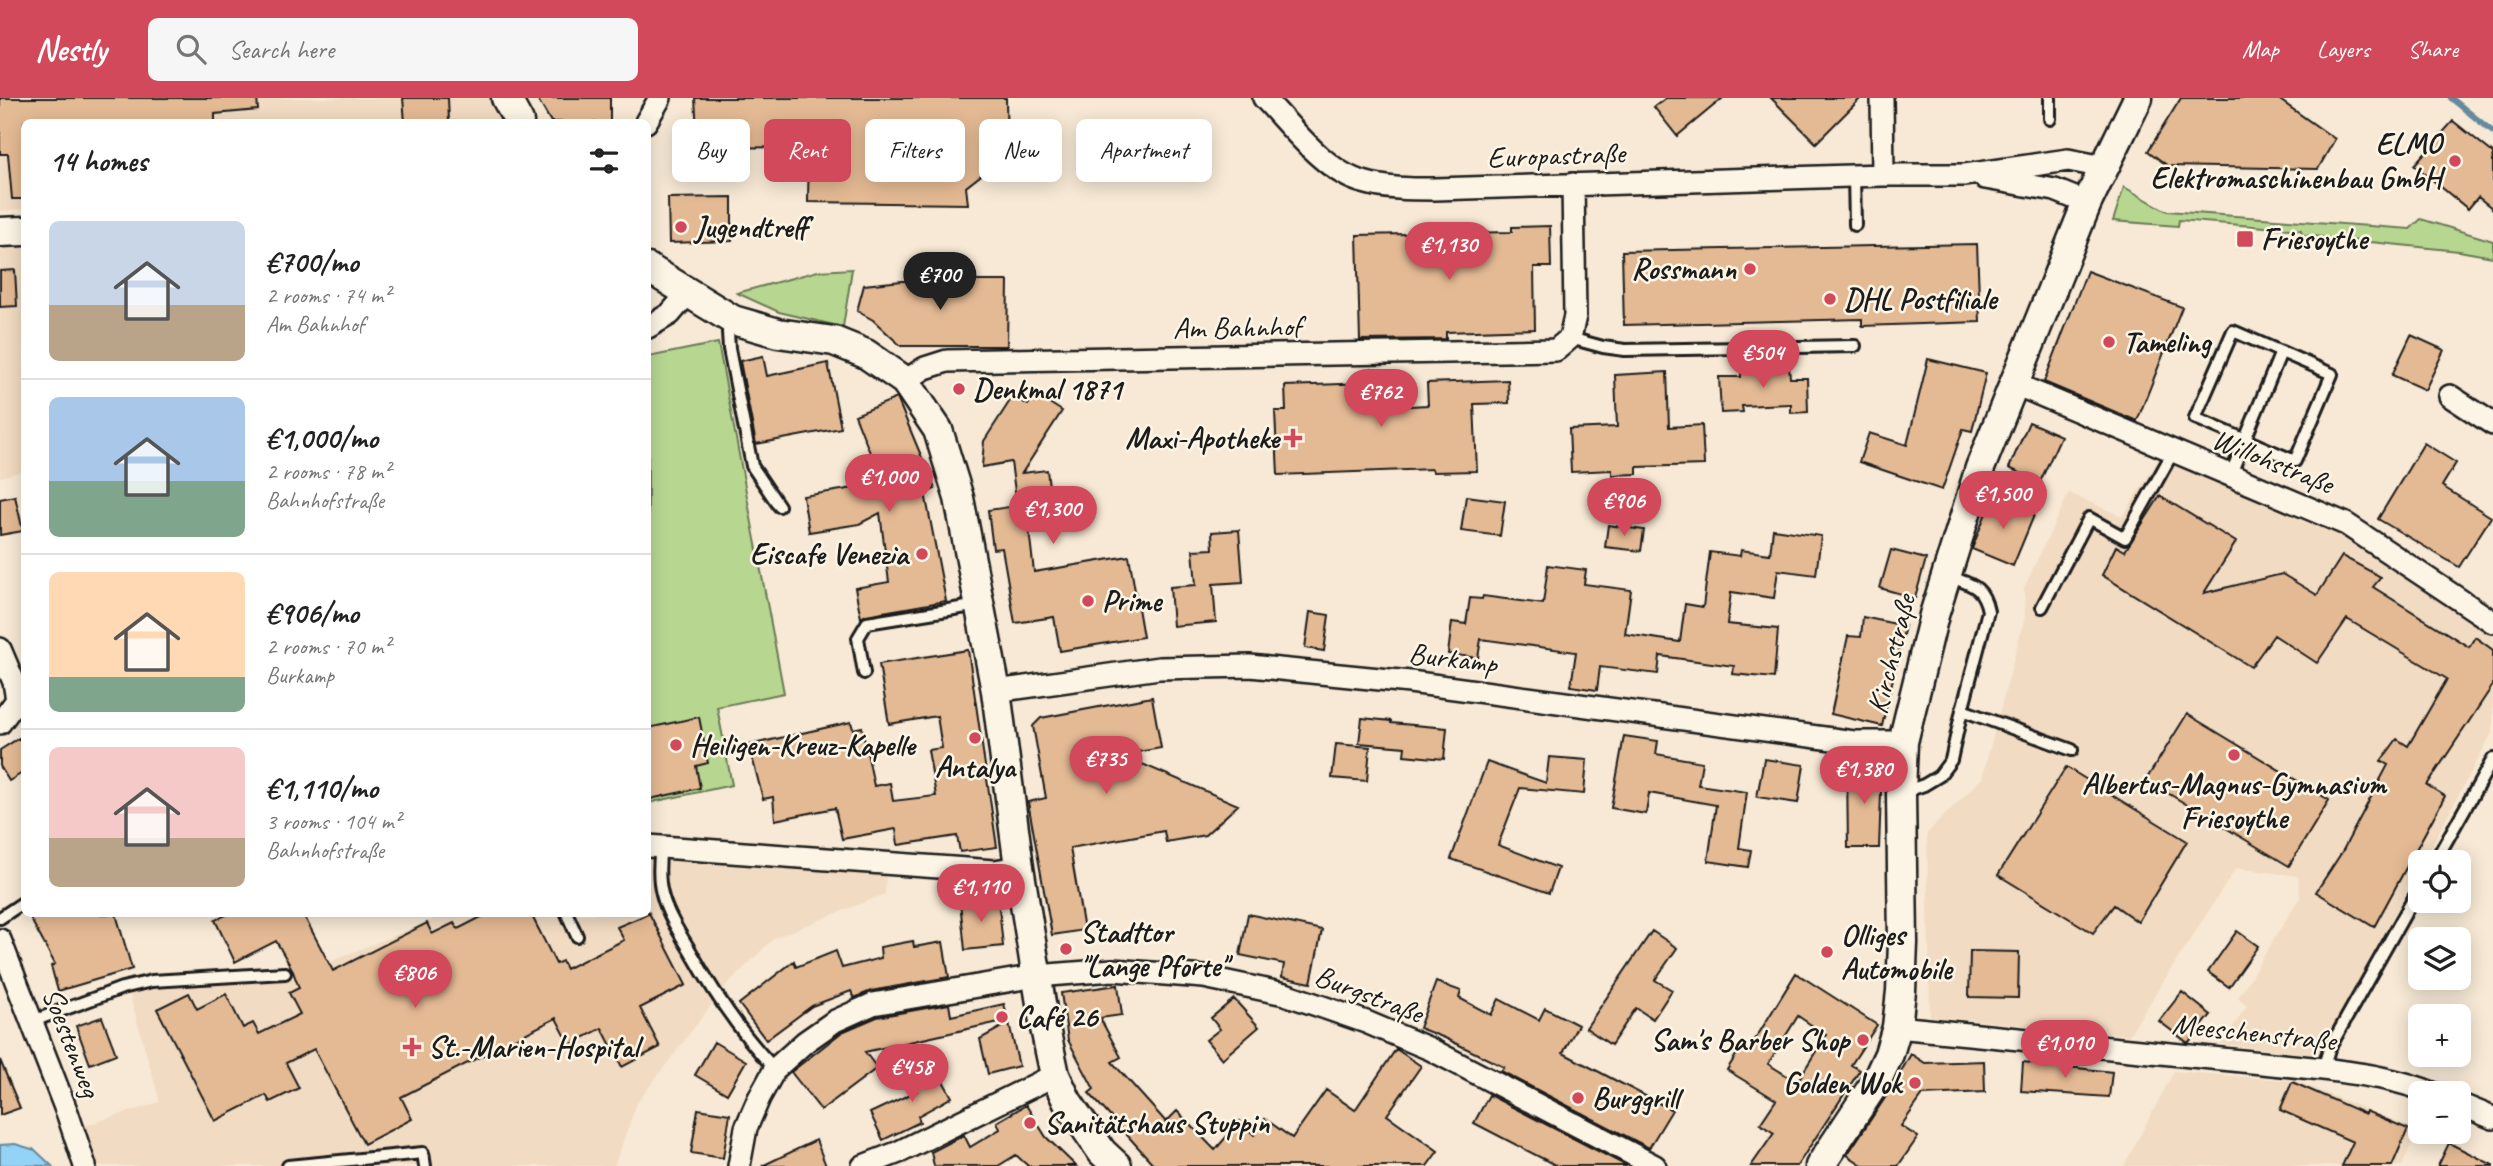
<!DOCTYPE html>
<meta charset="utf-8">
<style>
body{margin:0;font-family:Caveat,sans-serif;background:#f6f6f6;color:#222;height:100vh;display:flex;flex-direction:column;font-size:26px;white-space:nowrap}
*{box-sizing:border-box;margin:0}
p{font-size:23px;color:#767676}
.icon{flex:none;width:38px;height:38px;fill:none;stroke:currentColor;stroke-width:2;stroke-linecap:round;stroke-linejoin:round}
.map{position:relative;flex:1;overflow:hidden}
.panel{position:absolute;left:21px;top:21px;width:630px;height:798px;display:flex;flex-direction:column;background:#fff;border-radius:10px;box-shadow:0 4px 18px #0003}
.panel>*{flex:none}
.top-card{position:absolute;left:672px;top:21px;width:665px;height:63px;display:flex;gap:14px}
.tools{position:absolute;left:2408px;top:752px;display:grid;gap:14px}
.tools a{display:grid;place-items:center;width:63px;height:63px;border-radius:10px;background:#fff;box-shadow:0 4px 18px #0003;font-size:35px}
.price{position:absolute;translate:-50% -60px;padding:0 16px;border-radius:24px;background:#d1495b;color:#fff;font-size:23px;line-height:46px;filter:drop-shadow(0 2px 4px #0008)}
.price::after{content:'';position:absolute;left:50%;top:42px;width:21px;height:16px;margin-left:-10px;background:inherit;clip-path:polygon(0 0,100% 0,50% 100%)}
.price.current{background:#222;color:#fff}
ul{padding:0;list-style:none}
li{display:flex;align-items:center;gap:21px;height:175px;padding:0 28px}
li+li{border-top:2px solid #e0e0e0}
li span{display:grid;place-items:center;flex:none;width:196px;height:140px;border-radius:10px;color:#555}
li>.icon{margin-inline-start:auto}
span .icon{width:84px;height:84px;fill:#fffc;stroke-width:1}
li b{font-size:30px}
h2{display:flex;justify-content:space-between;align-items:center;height:84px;padding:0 28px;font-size:30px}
.chip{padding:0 24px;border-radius:10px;background:#fff;box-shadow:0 4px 18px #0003;font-size:24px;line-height:63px}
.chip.current{background:#d1495b;color:#fff}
header{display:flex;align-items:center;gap:42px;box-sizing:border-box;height:98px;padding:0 35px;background:#d1495b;color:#fff}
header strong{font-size:33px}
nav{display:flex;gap:38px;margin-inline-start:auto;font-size:24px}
.search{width:490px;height:63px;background:#f6f6f6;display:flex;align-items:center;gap:18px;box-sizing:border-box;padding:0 24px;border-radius:10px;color:#767676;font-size:26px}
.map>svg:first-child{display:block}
</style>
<header>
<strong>Nestly</strong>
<div class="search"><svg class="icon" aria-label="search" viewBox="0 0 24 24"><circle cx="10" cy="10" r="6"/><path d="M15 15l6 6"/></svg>Search here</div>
<nav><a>Map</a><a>Layers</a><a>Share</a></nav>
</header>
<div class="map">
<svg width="2493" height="1068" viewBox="0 0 2493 1068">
<rect width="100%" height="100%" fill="#f7e9d5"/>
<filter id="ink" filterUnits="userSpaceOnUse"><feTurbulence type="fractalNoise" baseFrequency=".0143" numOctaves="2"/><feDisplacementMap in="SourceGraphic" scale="14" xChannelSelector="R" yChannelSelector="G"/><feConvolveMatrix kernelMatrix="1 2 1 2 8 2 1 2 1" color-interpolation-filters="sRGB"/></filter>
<g filter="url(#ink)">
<path fill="#f1dbc2" d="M0 0H488L502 24H24V111L0 113Z
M24 144V373L0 379V145Z
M2160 359 2179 368 2268 400 2353 441 2493 535V633L2422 765H2420V769L2319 957 2221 946 2247 908 2238 900 2300 799 2298 778 2236 770 2129 937 1930 918 1927 735 1982 680 2025 519 2024 490 2069 395 2123 419Z
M648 761 886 775 885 796 774 840 724 890 637 1005 614 1068H99L84 1028 160 1004 129 894 145 887 291 880 446 816H648Z
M2174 973 2296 983 2417 1032 2402 1068H2124Z"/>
<path fill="#b7d791" stroke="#6a7a56" stroke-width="2" d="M2124 89 2167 113 2410 131 2421 121 2493 143V159L2459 153 2302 137 2301 132 2179 122 2178 128 2113 123Z
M852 171 843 229 779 214 737 195 818 173Z
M718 245 784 595 717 609 732 687 648 705V259Z"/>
<path fill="#95d3f6" stroke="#658a9f" stroke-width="2" d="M15 1046 35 1052 52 1068 0 1067V1047Z"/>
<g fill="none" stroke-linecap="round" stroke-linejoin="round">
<path stroke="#658a9f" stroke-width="6" d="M2451 0 2493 34"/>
</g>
<path fill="#e4ba94" stroke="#1c1c1c" stroke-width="2" fill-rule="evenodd" d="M0 0H257L258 12 215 16V24H24V101H12L8 56H0Z
M403 0H448L449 24H405Z
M537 0H610V24H551Z
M695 0H1006L1007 57 966 89 968 106 808 104 809 49 698 50Z
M1666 0H1723L1677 38 1654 9Z
M1771 0H1861L1816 45Z
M2181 0H2277L2335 41 2318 71 2168 68 2148 53Z
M2453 23 2493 55V111L2478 99 2468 111 2414 67Z
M732 99V143L669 145 668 100Z
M1550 128 1551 169H1534L1535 231 1446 234V241L1360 242 1357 137 1512 134V129Z
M1977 146 1980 224 1862 228V221L1624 227 1622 153Z
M15 172 17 208 0 209V173Z
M2087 173 2182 209 2137 323 2044 284Z
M902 183H1008L1007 248H901L873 222 857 213 864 187Z
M2411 237 2444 252 2425 292 2392 277Z
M763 258 767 278 828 265 841 330 756 346 740 263Z
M1928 261 1986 275 1972 333 1963 331 1942 392 1859 364 1869 335 1907 347Z
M1789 269 1790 280H1807L1808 314 1791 315V306L1742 308 1743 314 1721 315 1719 279H1741V271Z
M1667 274 1669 329 1702 327 1704 367 1637 369V376L1612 377V372L1571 374 1569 331 1617 329 1615 277Z
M1508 282 1509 305 1474 306 1477 373 1433 374 1432 371 1278 377 1275 313H1286L1285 288 1370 285 1371 310 1428 307 1427 285Z
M1035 296 1062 313 1022 375 1047 372 1052 412 1027 415 1034 474 1129 458 1143 539 1060 553 1054 519 1015 525 1002 450 993 451 988 412 1017 408 1011 364 982 369 984 343 1013 298 1028 307Z
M897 300 935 391 925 395 946 503 866 517 861 520 855 490 889 484 880 415 859 426 809 434 803 398 854 390 875 381 873 377 878 375 855 317Z
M2029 324 2061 338 2040 384 2009 370Z
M2424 345 2456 365 2442 388 2491 419 2459 469 2378 421Z
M1993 397 2035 415 2013 468 1972 451Z
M15 398 23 433 0 437V401Z
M1466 398 1505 403 1500 438 1461 433Z
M2160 398 2236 444 2204 495 2282 476 2317 497 2342 458 2381 479 2373 489 2469 549 2475 539 2493 552V587L2427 687 2445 698 2374 829 2316 794 2342 754 2388 667 2381 663 2397 641 2408 648 2447 581 2347 521 2317 565 2274 537 2251 569 2102 477 2116 448 2125 453Z
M1608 427 1644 432 1641 453 1605 449Z
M1773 431 1821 438 1816 477 1778 472 1774 500 1731 494 1727 526 1778 531 1774 580 1733 576 1734 568 1660 558 1658 576 1600 569 1597 592 1571 588 1576 554 1481 541 1478 560 1448 556 1452 524 1466 526 1470 500 1482 501 1483 498 1543 506 1548 467 1586 472 1584 486 1631 492 1625 536 1680 544 1685 506 1703 509 1710 454 1740 458 1741 452 1770 456Z
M1239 432 1243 484 1213 486 1216 524 1173 528 1170 489 1196 487 1193 452 1213 451 1212 434Z
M1891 452 1926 461 1915 500 1880 490Z
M1310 514 1329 517 1324 553 1305 550Z
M1863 519 1905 528 1882 628 1831 616 1848 538 1861 539Z
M968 552 997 749 960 754 957 738 898 747 896 731 842 741 835 710 775 722 773 699 763 701 749 647 851 624 853 631 862 629 874 688 890 685 893 703 936 698 928 652 942 650 937 618 889 626 879 566Z
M1152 599 1161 650 1121 657 1238 707 1205 737 1166 744 1164 733 1070 750 1084 832 1052 837 1028 704 1046 700 1033 628 1041 620Z
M2187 616 2329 702 2289 768 2146 682Z
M699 619 708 665 696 668 700 690 650 701 648 689V630Z
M1362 620 1391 623V625L1447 630 1444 661 1404 657 1405 649 1359 645Z
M1624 638 1658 643 1656 656 1702 664 1698 687 1747 694 1739 750 1751 752 1748 769 1708 763 1716 707 1649 695 1646 716 1611 710Z
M19 640 24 649V674L9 683 0 668V652Z
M1336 646 1370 649 1367 683 1332 680Z
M1549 659 1587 662 1584 696 1520 690 1498 747 1558 770 1549 795 1451 761 1487 664 1546 685Z
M1764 661 1804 667 1798 705 1757 699Z
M1847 667H1882L1879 750H1848Z
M2066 669 2187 743 2138 824 2114 807 2093 835 1998 777Z
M998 800 1003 848 965 852 960 804Z
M648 813 686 887 640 910 660 949 622 969 602 930 570 947 556 920 401 999 412 1021 364 1046 314 951 286 965 299 990 270 1004 266 997 215 1023 157 911 189 895 197 911 226 896 243 930 253 925 259 936 300 916 289 895 299 890 292 871 276 843 235 864 215 822 228 816H303L333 873 427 825 432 836 454 825 458 831 487 816H531L556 866 562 863 566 871 624 842 617 829 648 816Z
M28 816H116L132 871 58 893 51 868 55 866Z
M1248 816 1322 832 1311 885 1282 879 1284 866 1240 857Z
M1652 833 1677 850 1655 882 1672 892 1653 921 1636 910 1611 947 1586 930Z
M2237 833 2258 848 2229 889 2208 874Z
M913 843 914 849 943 844 949 879 871 893 854 900 851 893 812 908 766 942 739 906 794 863 796 869 836 853 842 870 881 860 880 849Z
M1970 853 2019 854 2018 900 1969 899Z
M1796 875 1877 927 1851 967 1860 972 1797 1068H1751L1774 1035 1760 1026 1776 1002 1727 972 1741 949 1748 953ZM1798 918 1826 937 1797 984 1768 966Z
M1436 884 1461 893 1459 900 1491 917 1499 901 1539 922 1545 910 1578 927 1563 955 1672 1012 1649 1050 1501 973 1504 969 1445 940 1419 930Z
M1118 887 1122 917 1100 920 1121 959 1112 964 1166 1024 1177 1013 1215 1052 1240 1023 1254 1037 1265 1021 1292 1040 1326 992 1355 1012 1396 951 1421 968 1387 1017 1438 1053 1427 1068H1155L1089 995 1094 991 1068 942 1061 895Z
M2182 894 2211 917 2188 945 2159 923Z
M1234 901 1259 929 1222 961 1206 942 1220 931 1211 920Z
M949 906 951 918 1004 906 1008 922 865 954 877 970 821 1012 791 974 842 934 877 919Z
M102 919 116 956 90 966 76 928Z
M1009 925 1019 968 988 976 980 941Z
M714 944 746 963 727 996 695 977Z
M1911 956 1925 965 1984 963 1985 994 1923 997 1901 1028 1918 1039 1898 1068H1864L1847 1057 1891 991Z
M0 962 20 1010 0 1017Z
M2023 964 2112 974 2109 999 2021 993Z
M934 967 952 999 918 1018 920 1024 883 1042 870 1015 917 993 910 980Z
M2292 984 2365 1016 2366 1013 2408 1031 2392 1068H2342L2353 1044 2280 1012Z
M1489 997 1627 1068H1557L1474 1025Z
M1026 1007 1046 1039 1076 1068H1028L1016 1057 998 1068H934L931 1054 964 1037 970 1049 1000 1031 997 1024Z
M698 1011 730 1016 723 1060 691 1055Z
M816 1042 826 1068H762Z
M2449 1045 2493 1067V1068H2438Z"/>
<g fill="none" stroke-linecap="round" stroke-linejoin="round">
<g stroke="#1c1c1c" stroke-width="16">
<path id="service" d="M2050 0V21
M1854 77 1855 127
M732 224 728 234 729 251 752 368 779 408
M2233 233 2332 276 2295 363 2195 320Z
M1570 240 1603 249 1625 252 1855 248
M2230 378 2281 254
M2042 509 2089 420 2125 440 2173 354
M864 575 858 540 867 525 979 507
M1962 612 2072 652
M1904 694 1924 687 1939 678 1951 662 1962 612 1988 513C1983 487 1971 487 1948 478
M661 748C659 763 658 781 662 796 667 816 680 836 691 854 715 897 741 936 775 971
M2434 765 2493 661
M567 816 577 838
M0 820 24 804
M33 923 122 890 152 883 285 875
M2323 971 2329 951 2420 789
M288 1068 423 1055 425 1068"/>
</g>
<g stroke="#1c1c1c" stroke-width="26">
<path id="minor" d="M1264 0C1290 27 1326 75 1363 84 1386 91 1410 91 1434 91L1883 77H1965L2068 62 2104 69
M1882 0 1883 77
M646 24 660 0
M1985 80 2055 92 2087 105
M648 229 670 216 687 196
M905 283 925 270 947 263 1556 252 1570 240 1575 218 1573 86
M2015 286 2346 426 2493 524
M2450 298 2493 326
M0 551 14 584 17 602 0 625
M996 593 1159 570 1250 568 1410 584 1854 644H1903
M648 748 994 773 1019 769
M0 842 68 1017 85 1068
M1897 929 2323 971C2362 976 2399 981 2435 996
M2459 1006 2493 1020
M739 1068 746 1030 759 1000 775 971 805 944 835 923 873 906 1036 878 1113 872 1204 879 1285 896 1366 924 1430 951 1655 1068
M863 1068 899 1054 1055 977"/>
</g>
<g stroke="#1c1c1c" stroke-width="33">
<path id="tertiary" d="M506 0 519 24
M0 134 24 133
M648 170 733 222 778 235 834 243 866 256 905 283 938 332 959 400 996 593 1019 769 1045 930 1055 977 1067 1003 1102 1054 1117 1068
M1820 1068 1877 982 1889 956 1897 929 1901 893 1903 845 1901 695 1903 644 1934 517 1980 370 2087 105 2138 0"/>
</g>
<use href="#service" stroke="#fcf5e5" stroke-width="10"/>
<use href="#minor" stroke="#fcf5e5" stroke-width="21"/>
<use href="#tertiary" stroke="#fcf5e5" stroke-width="28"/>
</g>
</g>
<g fill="#d1495b" stroke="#fcf5e5" stroke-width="2.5">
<circle cx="2455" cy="63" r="7"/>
<circle cx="681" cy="129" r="7"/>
<rect x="2236" y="132" width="18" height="18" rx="3.5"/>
<circle cx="1750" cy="171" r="7"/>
<circle cx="1830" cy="201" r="7"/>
<circle cx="2109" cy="244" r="7"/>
<circle cx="959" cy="291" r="7"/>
<path d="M1289.5 329.5h7v7h7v7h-7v7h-7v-7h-7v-7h7z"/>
<circle cx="922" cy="456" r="7"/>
<circle cx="1088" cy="503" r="7"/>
<circle cx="975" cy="640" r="7"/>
<circle cx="676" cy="647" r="7"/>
<circle cx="2234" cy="657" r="7"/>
<circle cx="1066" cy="851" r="7"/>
<circle cx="1827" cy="854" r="7"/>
<circle cx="1002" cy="919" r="7"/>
<circle cx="1863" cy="942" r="7"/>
<path d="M408.5 938.5h7v7h7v7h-7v7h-7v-7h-7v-7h7z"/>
<circle cx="1915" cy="985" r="7"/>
<circle cx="1578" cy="1000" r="7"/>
<circle cx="1030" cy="1025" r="7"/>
</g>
<g text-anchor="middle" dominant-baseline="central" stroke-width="5" stroke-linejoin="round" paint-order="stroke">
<g font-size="30" font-weight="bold" fill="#1c1c1c" stroke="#fcf5e5" text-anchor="start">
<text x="2441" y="46" text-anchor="end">ELMO<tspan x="2441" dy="34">Elektromaschinenbau GmbH</tspan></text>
<text x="695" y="129">Jugendtreff</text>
<text x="2261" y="141">Friesoythe</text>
<text x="1736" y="171" text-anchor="end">Rossmann</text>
<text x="1844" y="201">DHL Postfiliale</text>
<text x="2123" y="244">Tameling</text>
<text x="973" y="291">Denkmal 1871</text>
<text x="1279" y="340" text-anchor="end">Maxi-Apotheke</text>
<text x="908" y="456" text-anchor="end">Eiscafe Venezia</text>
<text x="1102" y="503">Prime</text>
<text x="690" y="647">Heiligen-Kreuz-Kapelle</text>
<text x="975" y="669" text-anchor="middle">Antalya</text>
<text x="2234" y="686" text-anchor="middle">Albertus-Magnus-Gymnasium<tspan x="2234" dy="34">Friesoythe</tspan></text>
<text x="1080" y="834">Stadttor<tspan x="1080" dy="34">"Lange Pforte"</tspan></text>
<text x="1841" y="837">Olliges<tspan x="1841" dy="34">Automobile</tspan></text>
<text x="1016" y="919">Café 26</text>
<text x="1849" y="942" text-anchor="end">Sam's Barber Shop</text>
<text x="428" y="949">St.-Marien-Hospital</text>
<text x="1901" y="985" text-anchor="end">Golden Wok</text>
<text x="1592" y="1000">Burggrill</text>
<text x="1044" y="1025">Sanitätshaus Stuppin</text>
</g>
<g font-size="30" fill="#1c1c1c" stroke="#fcf5e5">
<text transform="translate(1556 57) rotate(-2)">Europastraße</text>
<text transform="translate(1237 229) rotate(-1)">Am Bahnhof</text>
<text transform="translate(2273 363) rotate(22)">Willohstraße</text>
<text transform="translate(1891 556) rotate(-76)">Kirchstraße</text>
<text transform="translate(1453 560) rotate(7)">Burkamp</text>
<text transform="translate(1369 896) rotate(21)">Burgstraße</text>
<text transform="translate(2254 934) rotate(6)">Meeschenstraße</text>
<text transform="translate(72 944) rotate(69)">Soestenweg</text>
</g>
</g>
</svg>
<div class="tools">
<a><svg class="icon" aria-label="locate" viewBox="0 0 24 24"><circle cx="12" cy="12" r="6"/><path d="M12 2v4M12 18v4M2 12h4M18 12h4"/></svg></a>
<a><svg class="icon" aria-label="layers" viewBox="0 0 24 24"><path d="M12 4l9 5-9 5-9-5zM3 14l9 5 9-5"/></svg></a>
<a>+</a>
<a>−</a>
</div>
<b class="price" style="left:1449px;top:184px">€1,130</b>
<b class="price current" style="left:940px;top:214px">€700</b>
<b class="price" style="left:1763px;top:292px">€504</b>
<b class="price" style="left:1381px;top:331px">€762</b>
<b class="price" style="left:889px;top:416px">€1,000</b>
<b class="price" style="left:2003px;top:433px">€1,500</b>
<b class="price" style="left:1624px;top:440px">€906</b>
<b class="price" style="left:1053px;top:448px">€1,300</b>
<b class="price" style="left:1106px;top:698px">€735</b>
<b class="price" style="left:1864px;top:708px">€1,380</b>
<b class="price" style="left:981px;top:826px">€1,110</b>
<b class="price" style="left:415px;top:912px">€806</b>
<b class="price" style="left:2065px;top:982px">€1,010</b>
<b class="price" style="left:912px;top:1006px">€458</b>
<div class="top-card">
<a class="chip">Buy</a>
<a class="chip current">Rent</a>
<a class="chip">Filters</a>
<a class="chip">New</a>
<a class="chip">Apartment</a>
</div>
<section class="panel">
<h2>14 homes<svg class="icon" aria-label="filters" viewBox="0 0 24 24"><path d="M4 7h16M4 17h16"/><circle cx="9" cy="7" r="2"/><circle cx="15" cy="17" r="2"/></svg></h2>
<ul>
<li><span style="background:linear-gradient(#c9d6e8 60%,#b9a48a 0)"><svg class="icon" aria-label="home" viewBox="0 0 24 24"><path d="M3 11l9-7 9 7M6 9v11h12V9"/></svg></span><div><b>€700/mo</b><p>2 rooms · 74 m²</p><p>Am Bahnhof</p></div></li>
<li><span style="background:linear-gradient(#a9c7e8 60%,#7fa58c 0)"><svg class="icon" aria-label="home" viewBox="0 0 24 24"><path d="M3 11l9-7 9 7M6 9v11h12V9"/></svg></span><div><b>€1,000/mo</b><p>2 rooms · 78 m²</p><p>Bahnhofstraße</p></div></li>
<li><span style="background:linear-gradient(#ffd9b3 75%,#7fa58c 0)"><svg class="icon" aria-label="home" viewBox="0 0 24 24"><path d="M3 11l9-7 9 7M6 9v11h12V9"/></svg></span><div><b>€906/mo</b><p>2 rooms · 70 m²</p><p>Burkamp</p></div></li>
<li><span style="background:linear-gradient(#f6c9c9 65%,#b9a48a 0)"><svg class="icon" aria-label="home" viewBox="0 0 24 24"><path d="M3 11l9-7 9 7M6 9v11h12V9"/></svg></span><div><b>€1,110/mo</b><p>3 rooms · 104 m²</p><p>Bahnhofstraße</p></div></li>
</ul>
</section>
</div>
